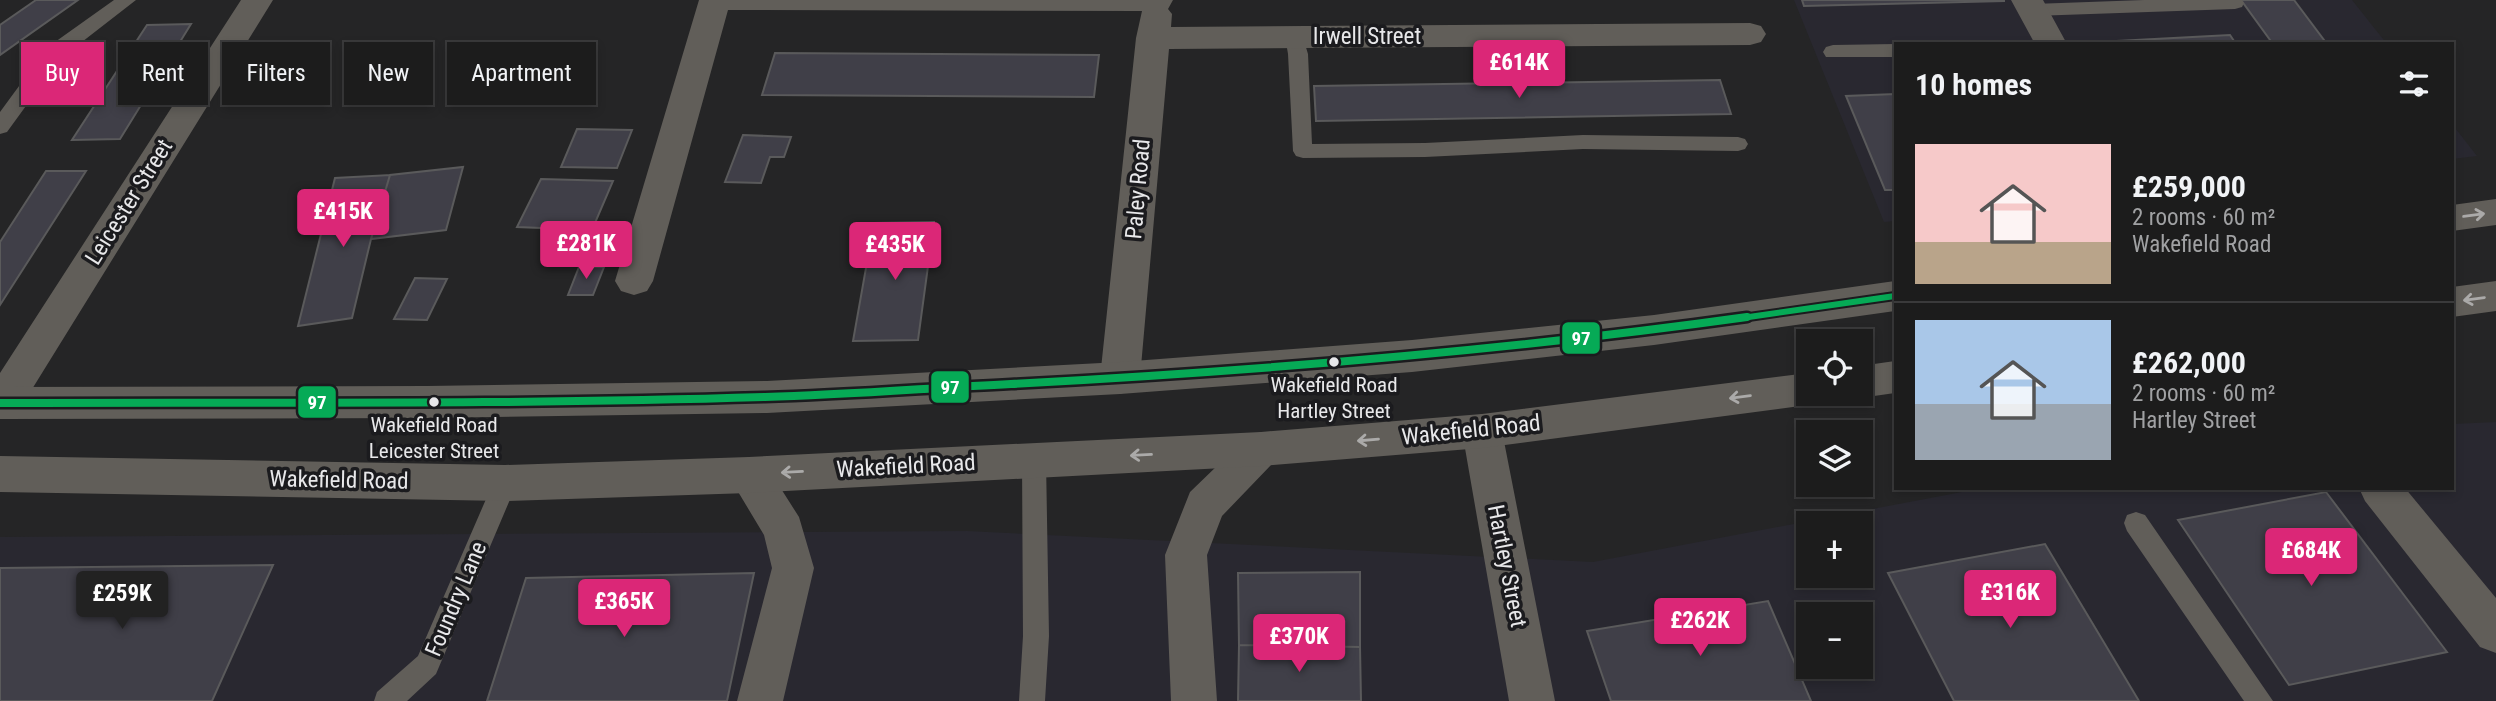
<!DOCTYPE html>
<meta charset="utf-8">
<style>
body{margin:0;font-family:"Roboto Condensed",sans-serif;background:#292929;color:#f1f3f6;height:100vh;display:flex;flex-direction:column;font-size:26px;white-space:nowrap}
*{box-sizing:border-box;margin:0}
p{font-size:23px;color:#a0a1a3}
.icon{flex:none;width:38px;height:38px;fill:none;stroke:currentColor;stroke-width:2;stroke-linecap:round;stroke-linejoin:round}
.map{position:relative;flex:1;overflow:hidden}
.sheet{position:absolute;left:1894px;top:42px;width:560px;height:448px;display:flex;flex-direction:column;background:#1c1c1c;border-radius:0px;box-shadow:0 4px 10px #0003,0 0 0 2px #3a3a3b}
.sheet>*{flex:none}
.top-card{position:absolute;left:21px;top:42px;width:665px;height:63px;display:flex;gap:14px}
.fabs{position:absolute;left:1796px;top:329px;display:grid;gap:14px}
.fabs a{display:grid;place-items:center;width:77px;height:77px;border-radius:0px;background:#1c1c1c;box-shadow:0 4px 10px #0003,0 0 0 2px #3a3a3b;font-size:35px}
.price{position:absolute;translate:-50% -60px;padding:0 16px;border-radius:7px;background:#db2777;color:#fff;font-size:23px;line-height:46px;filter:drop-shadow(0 2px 4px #0008)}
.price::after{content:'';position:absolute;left:50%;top:42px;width:21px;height:16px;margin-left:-10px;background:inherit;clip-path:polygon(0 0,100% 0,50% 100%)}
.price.active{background:#222;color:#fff}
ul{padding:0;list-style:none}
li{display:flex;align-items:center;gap:21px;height:175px;padding:0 21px}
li+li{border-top:2px solid #3a3a3b}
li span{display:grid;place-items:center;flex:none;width:196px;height:140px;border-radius:0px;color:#555}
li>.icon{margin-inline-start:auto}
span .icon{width:84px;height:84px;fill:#fffc;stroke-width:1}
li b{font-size:30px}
h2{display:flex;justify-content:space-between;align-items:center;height:84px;padding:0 21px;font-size:30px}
.chip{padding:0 24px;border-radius:0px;background:#1c1c1c;box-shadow:0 4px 10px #0003,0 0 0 2px #3a3a3b;font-size:24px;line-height:63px}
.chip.active{background:#db2777;color:#fff}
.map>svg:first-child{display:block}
</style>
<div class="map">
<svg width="2496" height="701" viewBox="0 0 2496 701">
<rect width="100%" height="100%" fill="#252526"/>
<path fill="#292830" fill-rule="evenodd" d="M1794 0H2352L2387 44H1895V221L1884 222Z
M2452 124 2477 156 2452 159Z
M2496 422V701H0V537L967 531 1593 562 1983 488H2452V424ZM1808 523H1860V576H1808ZM1808 614H1860V667H1808Z"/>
<path fill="#403f48" stroke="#5a5a5b" stroke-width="2" d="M36 0H78L0 55V25Z
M1802 0H2004V1L1804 6Z
M2241 0H2294L2327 44H2273Z
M191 24 120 139 72 140 147 25Z
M2230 35 2236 44H2120L2118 41Z
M775 53 1099 55 1094 97 762 95Z
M1720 80 1731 114 1316 121 1314 86Z
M1895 94V190H1885L1846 96Z
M577 129 632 130 617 168 561 167Z
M743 135 791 137 784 157H770L761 183 725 182Z
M463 167 446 230 371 239 390 175Z
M46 171H86L0 305V242Z
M390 175 371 239 352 318 298 326 335 178Z
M541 179 613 181 592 230 517 227Z
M934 222 918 340 853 341 874 223Z
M579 267H604L593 295H568Z
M415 278 447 279 427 320 394 319Z
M2326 492 2447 652 2289 685 2178 520Z
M2045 544 2139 701H1954L1888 573Z
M273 565 212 701H0V568Z
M1360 572V647L1239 645 1238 573Z
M754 573 727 701H487L526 578Z
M1768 601 1811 701H1611L1587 631Z
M1239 645 1360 647 1361 701H1238Z"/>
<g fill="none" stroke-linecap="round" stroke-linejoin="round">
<path fill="#615e59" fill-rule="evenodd" d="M114 0H136L69 52 55 66 7 132 0 134V112L41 56 55 42Z
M2144 0H2242L2244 3 2242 7 2235 9 2033 16 2026 14 2024 10 2026 6 2033 4Z
M1294 30 1301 31 1308 54 1312 144 1425 143 1583 135 1738 137 1745 139 1748 144 1745 149 1738 151 1583 149 1425 157 1303 158 1296 156 1293 151 1288 54 1285 36 1287 31Z
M1833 45 1895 44V57H1826L1823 52 1826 47Z
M1034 450 1043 453 1046 460 1049 636 1045 701H1019L1023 636 1022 460 1025 453Z
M505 472 514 476 517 483 436 674 407 701H374L377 692 418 656 493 483 496 476Z
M2136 512 2145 515 2273 701H2244L2127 531 2124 523 2127 515Z"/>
<path fill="#615e59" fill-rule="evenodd" d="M241 0H273L16 415 0 419V373Z
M699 0H1173L1168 9 1172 14 1171 27 1750 23 1761 26 1766 34 1761 42 1750 45 1169 49 1140 378 1134 389 1120 394 1106 389 1100 378 1136 38 1142 11 728 10 653 281 647 291 634 295 621 291 615 281Z
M2011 0H2043L2067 44H2035Z
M1482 414 1496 419 1502 431 1555 701H1509L1462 431 1468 419Z
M1261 432 1275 437 1281 449 1275 461 1222 516 1207 555 1217 701H1171L1165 555 1190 492 1247 437Z
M749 457 764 462 799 517 814 568 783 701H737L772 568 764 535 728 475 734 462Z
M2359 488H2405L2496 598V653L2480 647 2365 501Z"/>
<path fill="#615e59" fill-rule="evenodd" d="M2496 199V225L2452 231V205Z
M1895 281V311L1654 345 1412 372 1120 394 767 413 427 418 0 419V387L427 386 767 381 1120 362 1412 340 1654 315Z
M2496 281V311L2452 317V287Z
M1895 361V393L1860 398 1847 394H1860V366Z
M1808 373V394H1825L1822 400 1808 405 1482 448 1261 466 749 493 505 501 0 492V456L505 465 749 457 1261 432 1482 414Z"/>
<g stroke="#1b1b1e" stroke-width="10">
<path id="bus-1-far1" d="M1735 319 1895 296"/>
</g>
<g stroke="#1b1b1e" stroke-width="13">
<path id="bus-1" d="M0 403C255 402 510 405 765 397 847 395 929 388 1011 384 1257 371 1503 351 1747 317"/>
</g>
<use href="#bus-1-far1" stroke="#06aa56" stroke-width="6"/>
<use href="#bus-1" stroke="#06aa56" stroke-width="8"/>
</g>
<defs><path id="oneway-shaft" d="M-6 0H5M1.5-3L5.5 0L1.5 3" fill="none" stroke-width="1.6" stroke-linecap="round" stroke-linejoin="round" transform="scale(1.75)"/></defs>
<g stroke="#abaaa9">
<use href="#oneway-shaft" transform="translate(2474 215) rotate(-8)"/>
<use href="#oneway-shaft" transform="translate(2474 299) rotate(172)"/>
<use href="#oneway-shaft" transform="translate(1740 397) rotate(173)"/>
<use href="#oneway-shaft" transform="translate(1368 440) rotate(175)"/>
<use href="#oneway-shaft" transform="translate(1141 455) rotate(177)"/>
<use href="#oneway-shaft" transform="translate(792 472) rotate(177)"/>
</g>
<g fill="#e8e8ea" stroke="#1b1b1e" stroke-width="2.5">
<circle cx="1334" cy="362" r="6"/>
<circle cx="434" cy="402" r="6"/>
</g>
<g text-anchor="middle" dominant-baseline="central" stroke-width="7" stroke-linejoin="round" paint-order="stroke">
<g font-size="21" fill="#e8e8ea" stroke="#1b1b1e">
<text x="1334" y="385">Wakefield Road<tspan x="1334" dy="26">Hartley Street</tspan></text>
<text x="434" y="425">Wakefield Road<tspan x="434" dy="26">Leicester Street</tspan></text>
</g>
<g font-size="23" fill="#e8e8ea" stroke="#1b1b1e">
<text x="1367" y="36">Irwell Street</text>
<text transform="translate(1138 189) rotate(-85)">Paley Road</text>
<text transform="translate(129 202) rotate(-58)">Leicester Street</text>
<text transform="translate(1471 430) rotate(-6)">Wakefield Road</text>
<text transform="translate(906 466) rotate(-3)">Wakefield Road</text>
<text transform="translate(339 480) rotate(1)">Wakefield Road</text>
<text transform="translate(1507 566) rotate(79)">Hartley Street</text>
<text transform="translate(456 599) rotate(-67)">Foundry Lane</text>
</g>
</g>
<g stroke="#1b1b1e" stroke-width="2.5">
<rect x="1561" y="321" width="40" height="34" rx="7" fill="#06aa56"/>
<rect x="930" y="370" width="40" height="34" rx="7" fill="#06aa56"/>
<rect x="297" y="385" width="40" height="34" rx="7" fill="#06aa56"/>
</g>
<g font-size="19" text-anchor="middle" font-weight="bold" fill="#fff">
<text x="1581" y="345">97</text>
<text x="950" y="394">97</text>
<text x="317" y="409">97</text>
</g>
</svg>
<div class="fabs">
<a><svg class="icon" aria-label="locate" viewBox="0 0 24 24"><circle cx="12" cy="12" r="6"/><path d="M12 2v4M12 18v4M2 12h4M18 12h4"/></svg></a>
<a><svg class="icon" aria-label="layers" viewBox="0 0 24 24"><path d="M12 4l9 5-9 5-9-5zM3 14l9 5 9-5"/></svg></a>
<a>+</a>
<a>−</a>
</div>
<b class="price" style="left:1519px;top:100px">£614K</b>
<b class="price" style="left:343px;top:249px">£415K</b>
<b class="price" style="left:586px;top:281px">£281K</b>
<b class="price" style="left:895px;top:282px">£435K</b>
<b class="price" style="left:2311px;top:588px">£684K</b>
<b class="price" style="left:2010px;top:630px">£316K</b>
<b class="price active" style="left:122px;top:631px">£259K</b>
<b class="price" style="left:624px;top:639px">£365K</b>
<b class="price" style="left:1700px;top:658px">£262K</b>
<b class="price" style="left:1299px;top:674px">£370K</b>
<div class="top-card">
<a class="chip active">Buy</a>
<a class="chip">Rent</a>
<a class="chip">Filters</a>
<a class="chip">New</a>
<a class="chip">Apartment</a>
</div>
<section class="sheet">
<h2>10 homes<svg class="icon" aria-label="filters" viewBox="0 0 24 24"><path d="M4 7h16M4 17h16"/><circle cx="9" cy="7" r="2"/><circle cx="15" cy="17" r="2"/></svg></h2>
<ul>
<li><span style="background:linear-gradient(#f6c9c9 70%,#b9a48a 0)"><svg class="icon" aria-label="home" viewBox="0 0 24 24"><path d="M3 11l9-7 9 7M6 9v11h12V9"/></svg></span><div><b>£259,000</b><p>2 rooms · 60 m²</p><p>Wakefield Road</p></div></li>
<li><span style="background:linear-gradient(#a9c7e8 60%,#9aa5b1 0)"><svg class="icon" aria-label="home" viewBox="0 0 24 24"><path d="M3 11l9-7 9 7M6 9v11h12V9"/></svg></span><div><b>£262,000</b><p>2 rooms · 60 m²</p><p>Hartley Street</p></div></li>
</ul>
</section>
</div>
